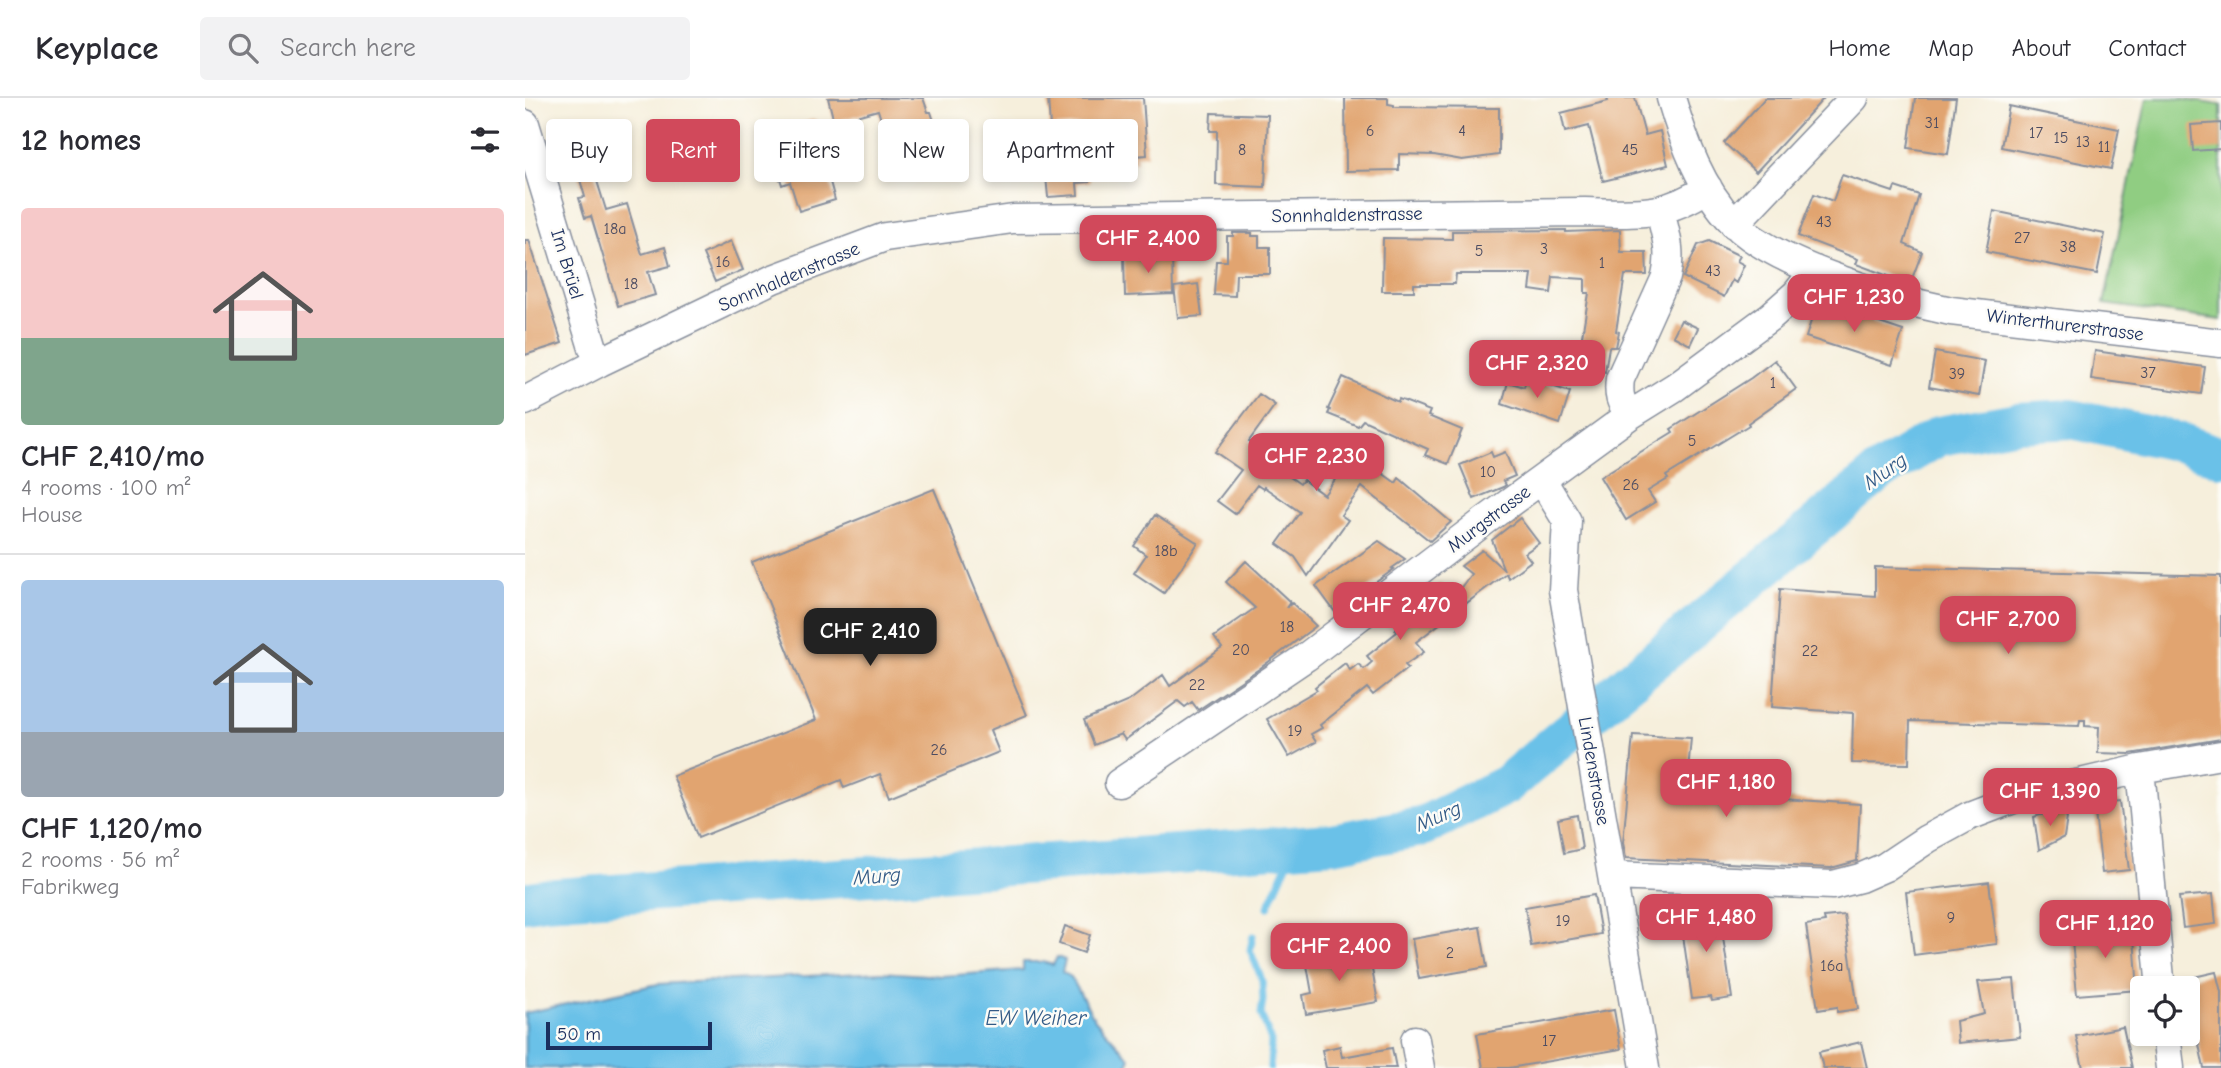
<!DOCTYPE html>
<meta charset="utf-8">
<style>
body{margin:0;font-family:"Comic Neue",sans-serif;background:#f2f2f3;color:#2b2b33;height:100vh;display:flex;flex-direction:column;font-size:26px;white-space:nowrap}
*{box-sizing:border-box;margin:0}
p{font-size:23px;color:#7c7c81}
.icon{flex:none;width:38px;height:38px;fill:none;stroke:currentColor;stroke-width:2;stroke-linecap:round;stroke-linejoin:round}
.map{position:relative;flex:1;overflow:hidden}
.panel{display:flex;flex-direction:column;background:#fff;width:525px}
.panel>*{flex:none}
.hud{position:absolute;left:21px;top:21px;width:665px;height:63px;display:flex;gap:14px}
.tools{position:absolute;left:1605px;top:878px;display:grid;gap:14px}
.tools a{display:grid;place-items:center;width:70px;height:70px;border-radius:7px;background:#fff;box-shadow:0 4px 10px #0003;font-size:35px}
.scale{position:absolute;left:21px;bottom:18px;width:166px;box-sizing:border-box;padding-left:7px;border:4px solid #1b2f5e;border-top:0;font-size:19px;line-height:24px;white-space:nowrap;color:#1b2f5e;-webkit-text-stroke:5px #fdfcf7;paint-order:stroke}
.price{position:absolute;translate:-50% -60px;padding:0 16px;border-radius:14px;background:#d1495b;color:#fff;font-size:23px;line-height:46px;filter:drop-shadow(0 2px 4px #0008)}
.price::after{content:'';position:absolute;left:50%;top:42px;width:21px;height:16px;margin-left:-10px;background:inherit;clip-path:polygon(0 0,100% 0,50% 100%)}
.price.on{background:#222;color:#fff}
ul{padding:0;list-style:none}
li{display:grid;align-content:center;gap:14px;height:371px;padding:0 21px}
li+li{border-top:2px solid #e1e1e2}
li span{display:grid;place-items:center;height:217px;border-radius:7px;color:#555}
li>.icon{margin-inline-start:auto}
span .icon{width:126px;height:126px;fill:#fffc;stroke-width:1}
li b{font-size:30px}
h2{display:flex;justify-content:space-between;align-items:center;height:84px;padding:0 21px;font-size:30px}
.chip{padding:0 24px;border-radius:7px;background:#fff;box-shadow:0 4px 10px #0003;font-size:24px;line-height:63px}
.chip.on{background:#d1495b;color:#fff}
header{display:flex;align-items:center;gap:42px;box-sizing:border-box;height:98px;padding:0 35px;background:#fff;border-bottom:2px solid #e1e1e2}
header strong{font-size:33px}
nav{display:flex;gap:38px;margin-inline-start:auto;font-size:24px}
.search{width:490px;height:63px;background:#f2f2f3;display:flex;align-items:center;gap:18px;box-sizing:border-box;padding:0 24px;border-radius:7px;color:#7c7c81;font-size:26px}
main{display:flex;flex:1;min-height:0}
.map>svg:first-child{display:block}
</style>
<header>
<strong>Keyplace</strong>
<div class="search"><svg class="icon" aria-label="search" viewBox="0 0 24 24"><circle cx="10" cy="10" r="6"/><path d="M15 15l6 6"/></svg>Search here</div>
<nav><a>Home</a><a>Map</a><a>About</a><a>Contact</a></nav>
</header>
<main>
<section class="panel">
<h2>12 homes<svg class="icon" aria-label="filters" viewBox="0 0 24 24"><path d="M4 7h16M4 17h16"/><circle cx="9" cy="7" r="2"/><circle cx="15" cy="17" r="2"/></svg></h2>
<ul>
<li><span style="background:linear-gradient(#f6c9c9 60%,#7fa58c 0)"><svg class="icon" aria-label="home" viewBox="0 0 24 24"><path d="M3 11l9-7 9 7M6 9v11h12V9"/></svg></span><div><b>CHF 2,410/mo</b><p>4 rooms · 100 m²</p><p>House</p></div></li>
<li><span style="background:linear-gradient(#a9c7e8 70%,#9aa5b1 0)"><svg class="icon" aria-label="home" viewBox="0 0 24 24"><path d="M3 11l9-7 9 7M6 9v11h12V9"/></svg></span><div><b>CHF 1,120/mo</b><p>2 rooms · 56 m²</p><p>Fabrikweg</p></div></li>
</ul>
</section>
<div class="map">
<svg width="1696" height="970" viewBox="0 0 1696 970">
<rect width="100%" height="100%" fill="#fdfcf7"/>
<filter id="ink" filterUnits="userSpaceOnUse"><feTurbulence type="fractalNoise" baseFrequency=".0143" numOctaves="2"/><feDisplacementMap in="SourceGraphic" scale="14" xChannelSelector="R" yChannelSelector="G"/><feConvolveMatrix kernelMatrix="1 2 1 2 8 2 1 2 1" color-interpolation-filters="sRGB"/></filter>
<filter id="wash" filterUnits="userSpaceOnUse"><feTurbulence type="fractalNoise" baseFrequency=".00686" numOctaves="4" result="noise"/><feDisplacementMap in="SourceGraphic" scale="28" xChannelSelector="R" yChannelSelector="G"/><feGaussianBlur stdDeviation="1.57" result="paint"/><feColorMatrix in="noise" values="0 0 0 0 0 0 0 0 0 0 0 0 0 0 0 0 0 1.4 0 .05"/><feComposite in="paint" operator="in"/></filter>
<g filter="url(#wash)">
<rect width="100%" height="100%" fill="#f6efdc"/>
<path fill="#90cd82" stroke="#567e70" stroke-width="2" d="M1622 0H1648L1696 7V222L1579 206Z"/>
<path fill="#6bc1e8" stroke="#4378a3" stroke-width="2" d="M532 859 540 862 537 874 546 879 570 922 605 960 601 970H0V915L133 886 355 874 417 878 498 872V864H518L528 867Z"/>
<g fill="none" stroke-linecap="round" stroke-linejoin="round">
<path stroke="#6bc1e8" stroke-width="7" d="M743 809 771 747
M728 838 725 852 737 882 738 902 736 916 746 943 745 970"/>
<path stroke="#6bc1e8" stroke-width="40" d="M0 804 19 801 807 745 896 729 981 687 1353 375 1414 338 1493 324 1546 321 1654 344 1696 359"/>
</g>
<g id="blocks">
<path fill="#e1a470" d="M303 0H398L403 14H406L414 39 411 40 419 69 383 80 374 51 366 54 353 12 309 24Z
M523 0H618L622 57 611 58 612 64 584 66 581 25 525 29Z
M820 0H863V6L869 7V9L974 10V57L937 62 909 57 874 56V72L821 73Z
M1082 0H1110L1120 37 1135 33 1143 67 1078 83 1064 28 1040 34 1036 15 1083 3Z
M1240 0H1299L1231 74 1199 45Z
M1390 0H1431L1423 56 1383 50Z
M1484 8 1594 31 1586 71 1476 49Z
M686 15 743 17 740 89 691 87 692 33H685Z
M290 21 305 72 302 73 310 102 274 113 265 84 257 87 249 61 257 59 250 33Z
M1696 25V51L1668 53 1666 27Z
M564 60 565 84 552 85 553 97 523 99 520 68 537 66V62Z
M68 70 81 112 102 106 117 156 140 149 145 168 123 174 130 197 93 208 66 118 60 120 54 100 60 99 53 75Z
M1317 77 1368 94 1370 89 1394 97 1379 146 1397 154 1385 186 1331 166 1333 161 1273 138 1289 96 1308 103Z
M1469 113 1580 136 1572 176 1461 154Z
M1041 132V134L1095 132 1096 154H1121L1122 177H1100L1091 233 1094 234 1091 249H1084L1080 274 1052 269 1064 195H1060V181L1028 179 1026 195 1005 192 1007 176H931L930 186H889V193H857L858 140 927 141V133Z
M708 135H727V138H734V149H745V176H711L710 198 689 197 691 163H702V138H708Z
M0 142H4L37 245 0 257Z
M206 143 218 172 190 184 178 156Z
M1184 143 1215 158 1212 163 1219 167 1211 185 1207 182 1199 199 1158 179 1173 147Z
M647 157 648 196 600 198 599 158Z
M673 186 677 218 653 220 649 189Z
M1292 204 1378 233 1367 267 1281 239Z
M1156 222 1173 230 1165 247 1148 238Z
M1570 253 1680 269 1676 296 1566 281Z
M1410 254 1460 263 1454 298 1404 289Z
M1250 262 1271 291 1223 325 1224 327 1141 378 1143 381 1123 393 1130 404 1101 422 1075 379 1148 334 1146 331 1226 280Z
M818 279 873 304 874 301 905 313 903 318 937 332 923 366 900 357 903 351 838 322 833 328 803 316 805 312 803 311Z
M1002 280 1045 294 1035 326 977 306 983 284 999 289Z
M734 296 750 307 724 343 742 356 739 361 775 386 778 382 799 397 829 355 871 385 874 380 926 424 905 443 837 389 816 417 823 422 783 478 770 459 752 446 775 414 739 389 738 391 732 387 710 416 692 403 716 372 690 354Z
M966 354 968 359 980 354 990 378 978 383 981 387 978 389 949 401 935 367Z
M409 391 502 617 465 632 474 654 364 699 355 676 319 690 316 682 173 740 148 678 291 622 227 464Z
M630 417 673 445 639 495 609 475 621 457 609 448Z
M995 420 1014 445 1000 455 1006 463 983 480 981 475 891 544 899 554 880 567 883 570 848 597 842 590 795 627 797 630 786 636 791 644 764 659 742 621 792 592 790 589 820 565 825 572 833 566 839 571 847 564 842 558 872 534 870 531 875 527 870 520 915 486 931 496 946 476 936 468 957 452 979 472 967 442Z
M854 443 880 461 867 470 869 471 810 514 791 488Z
M721 463 765 504 761 510 767 505 791 528 734 571 673 612 667 604 660 609 653 603 600 642 596 636 569 647 559 622 604 603 638 577 645 588 697 550 689 539 730 510 701 484Z
M1350 469 1696 478V641L1605 656 1573 655 1574 629 1560 628V622H1555L1554 628 1385 623 1384 666 1327 665 1328 615 1247 609 1255 491 1350 498Z
M1108 637 1166 640 1161 695 1335 706 1332 763 1306 770 1101 760 1098 745Z
M1595 703 1604 772 1577 775 1569 706Z
M1536 711 1542 720 1539 739 1514 752 1509 719Z
M1052 717 1057 751 1039 755 1033 721Z
M1464 784 1472 846 1389 857 1381 794Z
M1688 796 1691 826 1658 830 1654 799Z
M1069 797 1076 836 1006 848 1000 809Z
M1193 806 1207 900 1187 903 1186 899 1167 901 1155 816 1174 814 1173 809Z
M1319 817 1333 911 1312 914V909L1293 912 1281 827 1300 824 1299 819Z
M1608 827 1613 892 1552 897 1546 832Z
M540 828 565 837 559 855 534 846Z
M955 829 962 869 894 881 887 841Z
M798 853 800 863 844 855 853 904 781 916 778 897 787 895 780 856Z
M1691 874 1696 894V970H1679L1660 881Z
M1489 881 1495 939 1433 945 1431 923 1459 916 1453 884Z
M1089 912 1096 951 984 970H958L952 936Z
M1598 929 1607 970H1558L1551 938Z
M1336 944 1342 970H1298L1294 954Z
M815 948 817 959 867 950 871 970H801L797 952Z"/>
</g>
</g>
<g filter="url(#ink)">
<use href="#blocks" fill-opacity="0" stroke="#888f9d" stroke-width="2"/>
<g fill="none" stroke-linecap="round" stroke-linejoin="round">
<g stroke="#888f9d" stroke-width="31">
<path id="minor" d="M1146 0C1159 44 1176 91 1208 124 1249 167 1368 201 1426 213L1696 245
M0 26 68 250 75 264
M1209 126 1329 0
M0 303 75 264 248 181 360 139 488 121 1060 114C1114 115 1136 120 1183 90
M1105 317C1095 304 1093 297 1095 281L1141 179C1147 153 1141 138 1135 113
M1017 382 1042 423 1038 492 1120 970
M1615 671 1636 891
M594 685 781 559 961 422 1105 317 1150 289 1246 218 1271 196 1290 172
M1088 778 1308 787 1335 780 1360 769 1402 741 1444 718 1491 700 1615 671 1696 657
M1641 936 1645 970
M890 942 895 970"/>
</g>
<use href="#minor" stroke="#fff" stroke-width="28"/>
</g>
</g>
<g text-anchor="middle" dominant-baseline="central" stroke-width="5" stroke-linejoin="round" paint-order="stroke">
<g font-size="16" fill="#4c4c62">
<text x="1407" y="25">31</text>
<text x="845" y="33">6</text>
<text x="937" y="33">4</text>
<text x="1511" y="35">17</text>
<text x="1536" y="40">15</text>
<text x="1558" y="44">13</text>
<text x="1579" y="49">11</text>
<text x="717" y="52">8</text>
<text x="1105" y="52">45</text>
<text x="1299" y="124">43</text>
<text x="90" y="131">18a</text>
<text x="1497" y="140">27</text>
<text x="1543" y="149">38</text>
<text x="1019" y="151">3</text>
<text x="954" y="153">5</text>
<text x="198" y="164">16</text>
<text x="1077" y="165">1</text>
<text x="1188" y="173">43</text>
<text x="106" y="186">18</text>
<text x="1623" y="275">37</text>
<text x="1432" y="276">39</text>
<text x="1248" y="285">1</text>
<text x="1167" y="343">5</text>
<text x="963" y="374">10</text>
<text x="1106" y="387">26</text>
<text x="641" y="453">18b</text>
<text x="762" y="529">18</text>
<text x="716" y="552">20</text>
<text x="1285" y="553">22</text>
<text x="672" y="587">22</text>
<text x="770" y="633">19</text>
<text x="414" y="652">26</text>
<text x="1426" y="820">9</text>
<text x="1038" y="823">19</text>
<text x="925" y="855">2</text>
<text x="1307" y="868">16a</text>
<text x="1024" y="943">17</text>
</g>
<g font-size="19" fill="#1b2f5e" stroke="#fdfcf7">
<text transform="translate(822 117) rotate(-1)">Sonnhaldenstrasse</text>
<text transform="translate(42 166) rotate(73)">Im Brüel</text>
<text transform="translate(264 179) rotate(-23)">Sonnhaldenstrasse</text>
<text transform="translate(1540 227) rotate(7)">Winterthurerstrasse</text>
<text transform="translate(964 421) rotate(-37)">Murgstrasse</text>
<text transform="translate(1069 673) rotate(80)">Lindenstrasse</text>
</g>
<g font-size="21" font-style="italic" fill="#335b87" stroke="#fdfcf7">
<text transform="translate(1360 373) rotate(-35)">Murg</text>
<text transform="translate(913 718) rotate(-23)">Murg</text>
<text transform="translate(352 778) rotate(-4)">Murg</text>
<text x="511" y="920">EW Weiher</text>
</g>
</g>
</svg>
<div class="tools">
<a><svg class="icon" aria-label="locate" viewBox="0 0 24 24"><circle cx="12" cy="12" r="6"/><path d="M12 2v4M12 18v4M2 12h4M18 12h4"/></svg></a>
</div>
<div class="scale">50 m</div>
<b class="price" style="left:623px;top:177px">CHF 2,400</b>
<b class="price" style="left:1329px;top:236px">CHF 1,230</b>
<b class="price" style="left:1012px;top:302px">CHF 2,320</b>
<b class="price" style="left:791px;top:395px">CHF 2,230</b>
<b class="price" style="left:875px;top:544px">CHF 2,470</b>
<b class="price" style="left:1483px;top:558px">CHF 2,700</b>
<b class="price on" style="left:345px;top:570px">CHF 2,410</b>
<b class="price" style="left:1201px;top:721px">CHF 1,180</b>
<b class="price" style="left:1525px;top:730px">CHF 1,390</b>
<b class="price" style="left:1181px;top:856px">CHF 1,480</b>
<b class="price" style="left:1580px;top:862px">CHF 1,120</b>
<b class="price" style="left:814px;top:885px">CHF 2,400</b>
<div class="hud">
<a class="chip">Buy</a>
<a class="chip on">Rent</a>
<a class="chip">Filters</a>
<a class="chip">New</a>
<a class="chip">Apartment</a>
</div>
</div>
</main>
